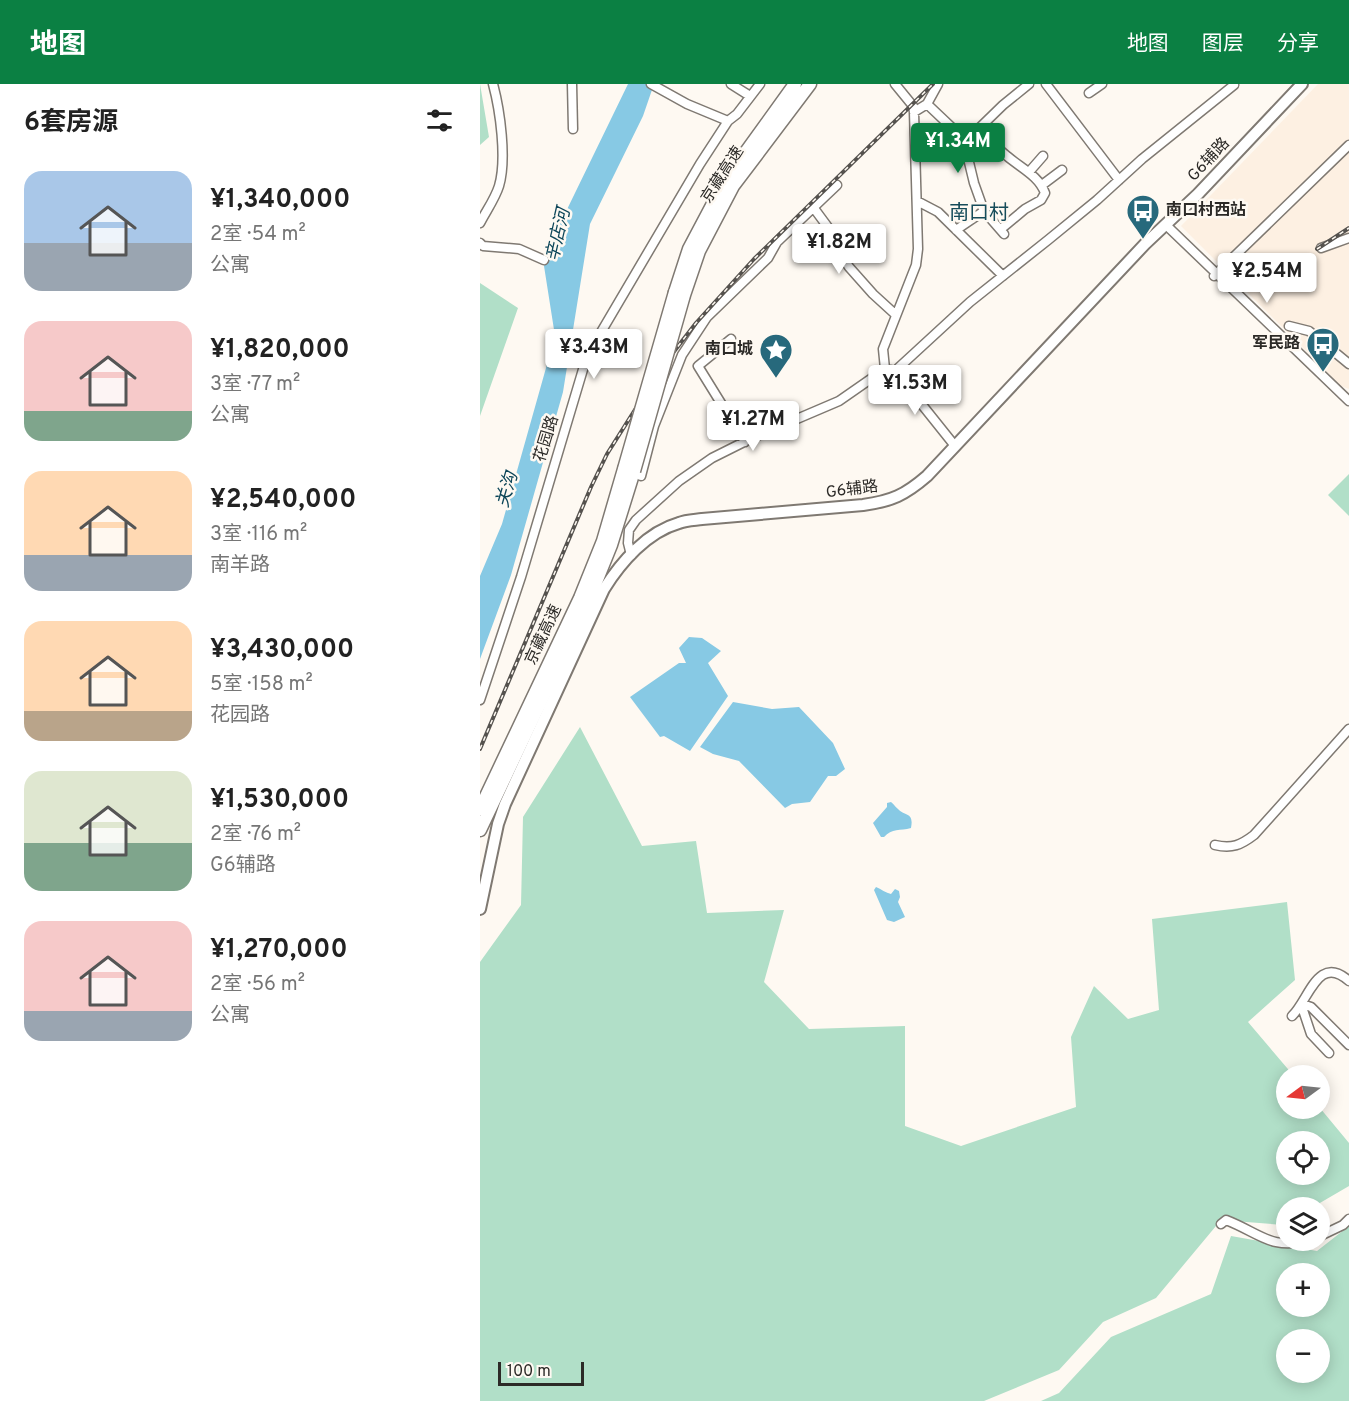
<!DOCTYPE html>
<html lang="zh">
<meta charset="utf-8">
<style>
body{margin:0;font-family:Overpass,"Noto Sans SC",sans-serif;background:#f2f2f2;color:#222;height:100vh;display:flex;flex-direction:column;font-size:22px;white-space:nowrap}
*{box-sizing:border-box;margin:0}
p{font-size:20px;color:#767676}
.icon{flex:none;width:33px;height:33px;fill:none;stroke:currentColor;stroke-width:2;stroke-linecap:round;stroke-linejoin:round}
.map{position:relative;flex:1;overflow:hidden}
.drawer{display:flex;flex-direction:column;background:#fff;width:480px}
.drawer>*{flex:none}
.needle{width:39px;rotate:255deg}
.tools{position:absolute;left:796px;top:981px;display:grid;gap:12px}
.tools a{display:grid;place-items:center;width:54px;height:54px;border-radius:50%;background:#fff;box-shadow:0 3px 15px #0003;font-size:30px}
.scale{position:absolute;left:18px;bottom:15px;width:86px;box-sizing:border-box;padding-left:6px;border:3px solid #2c2a27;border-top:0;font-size:16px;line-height:21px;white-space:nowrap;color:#2c2a27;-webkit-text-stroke:4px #fef9f2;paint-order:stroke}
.price{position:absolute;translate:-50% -51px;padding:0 14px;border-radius:6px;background:#fff;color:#222;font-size:20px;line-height:39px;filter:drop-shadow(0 2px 3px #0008)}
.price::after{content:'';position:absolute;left:50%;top:36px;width:18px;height:14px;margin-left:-9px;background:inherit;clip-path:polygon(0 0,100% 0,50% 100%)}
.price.current{background:#0b8043;color:#fff}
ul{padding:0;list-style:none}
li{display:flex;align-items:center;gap:18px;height:150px;padding:0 24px}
li span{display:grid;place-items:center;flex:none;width:168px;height:120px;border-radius:18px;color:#555}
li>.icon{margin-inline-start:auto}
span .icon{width:72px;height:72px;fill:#fffc;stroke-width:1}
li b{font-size:26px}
h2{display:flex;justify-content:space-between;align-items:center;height:72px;padding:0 24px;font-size:26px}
header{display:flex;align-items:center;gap:36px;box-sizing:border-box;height:84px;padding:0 30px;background:#0b8043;color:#fff}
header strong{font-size:28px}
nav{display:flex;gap:33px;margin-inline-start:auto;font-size:21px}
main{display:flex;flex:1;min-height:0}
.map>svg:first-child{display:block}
</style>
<header>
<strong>地图</strong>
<nav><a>地图</a><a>图层</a><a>分享</a></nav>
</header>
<main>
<section class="drawer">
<h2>6套房源<svg class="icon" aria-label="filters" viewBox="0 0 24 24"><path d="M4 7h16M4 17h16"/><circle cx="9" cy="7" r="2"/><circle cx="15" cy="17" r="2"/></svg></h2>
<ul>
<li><span style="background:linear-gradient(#a9c7e8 60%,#9aa5b1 0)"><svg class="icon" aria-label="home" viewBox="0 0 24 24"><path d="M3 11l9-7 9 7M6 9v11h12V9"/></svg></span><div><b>¥1,340,000</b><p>2室 · 54 m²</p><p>公寓</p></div></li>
<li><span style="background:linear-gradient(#f6c9c9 75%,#7fa58c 0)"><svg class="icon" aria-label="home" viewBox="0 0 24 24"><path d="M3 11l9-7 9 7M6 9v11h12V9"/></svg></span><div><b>¥1,820,000</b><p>3室 · 77 m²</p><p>公寓</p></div></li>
<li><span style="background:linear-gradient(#ffd9b3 70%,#9aa5b1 0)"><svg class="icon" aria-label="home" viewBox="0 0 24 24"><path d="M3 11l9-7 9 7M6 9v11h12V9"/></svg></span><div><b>¥2,540,000</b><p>3室 · 116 m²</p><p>南羊路</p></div></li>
<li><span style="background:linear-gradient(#ffd9b3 75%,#b9a48a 0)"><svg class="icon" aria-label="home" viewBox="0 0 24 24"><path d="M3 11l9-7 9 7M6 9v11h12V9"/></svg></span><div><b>¥3,430,000</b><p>5室 · 158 m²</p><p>花园路</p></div></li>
<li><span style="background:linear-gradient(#dfe7d0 60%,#7fa58c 0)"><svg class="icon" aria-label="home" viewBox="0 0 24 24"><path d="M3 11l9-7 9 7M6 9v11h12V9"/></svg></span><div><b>¥1,530,000</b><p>2室 · 76 m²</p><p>G6辅路</p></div></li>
<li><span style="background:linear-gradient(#f6c9c9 75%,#9aa5b1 0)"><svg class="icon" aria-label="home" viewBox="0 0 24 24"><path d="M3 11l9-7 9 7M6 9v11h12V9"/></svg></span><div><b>¥1,270,000</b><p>2室 · 56 m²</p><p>公寓</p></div></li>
</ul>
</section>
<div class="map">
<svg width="869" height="1317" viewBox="0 0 869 1317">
<rect width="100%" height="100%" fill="#fef9f2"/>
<path fill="#fdf0e2" d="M838 0H869V305L861 302 701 142Z"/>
<path fill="#b1dfc8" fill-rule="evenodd" d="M0 0 9 53 0 61Z
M0 199 38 224 0 332Z
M869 390V432L848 411Z
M100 643 162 762 216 757 227 829 304 826 284 898 329 945 425 942V1042L481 1062 596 1023 591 953 614 902 648 935 679 926 672 835 807 818 815 896 768 938 813 991 807 992V1024H840L869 1059V1102L833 1123 807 1124V1139L804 1141 741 1136 676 1214 623 1238 579 1286 504 1317H0V878L41 821 43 733ZM807 1058H840V1090H807Z
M869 1142V1317H561L579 1309 631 1253 731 1210 751 1152 837 1167ZM807 1190H840V1222H807ZM807 1256H840V1288H807Z"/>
<path fill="#87c9e4" d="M148 0H174L163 32 110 140 83 308 31 491 0 575V492L22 440 75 252 64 182 77 146Z
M209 553 222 554 241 567 228 579 248 612 210 667 184 652 180 653 150 613 199 579H206L199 564Z
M253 618 292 625 319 623 353 659 365 685 356 692H348L330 718 312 720 305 724 259 677 233 670 220 663Z
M411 718C414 720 415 723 418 725 426 733 434 728 431 744 420 747 412 744 404 753H401L393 739 407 723V719Z
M396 803C401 805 406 809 411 810L415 805 419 807 420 813 418 818 425 833 414 838 407 836 394 806Z"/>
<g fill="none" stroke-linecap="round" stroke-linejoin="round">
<g stroke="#7f7972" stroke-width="11">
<path id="minor" d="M92 0 93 45
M171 0 207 20 248 37
M251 0 270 12
M566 0 639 96
M609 9 622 0
M447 20 486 57 489 64 487 70 494 99 504 127 524 150
M434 28 447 20 458 0
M498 46C507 55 517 64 527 72 541 84 559 92 565 109L561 116 545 125 521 145
M486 57 523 21 549 0
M549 88 563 72
M562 101 582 86
M437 117 458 128 523 192
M333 123 350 146 352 156 369 183 393 210 416 231
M0 139C6 127 15 115 19 102 27 75 20 26 13 0
M686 141 869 317
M476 146 504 127
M0 159 3 162 39 165 64 176
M841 164 869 154
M734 192 869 61
M809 242 829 247 869 280
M251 255 218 282 265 358
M405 285 403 265 436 181 438 165 434 28 433 22 415 0
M415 287 490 218 568 156 617 116 662 75 754 1
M161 392 174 342 202 271 227 233 288 174 297 158 357 101
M151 471 148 459 149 446 156 436 199 397 232 374 270 355 359 317 405 285 415 287 475 362
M0 616 41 493 107 272 220 80 248 37 257 30 280 0
M735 761C752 765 761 761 774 751L869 645
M822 920 831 923 869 961
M820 925 823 926 831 950 849 969
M812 932C829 916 838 869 869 897
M741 1140 746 1136C780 1149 791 1167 830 1156
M840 1152 863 1141 869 1135"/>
</g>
<g stroke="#7f7972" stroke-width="14">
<path id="major" d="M0 825 18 740 25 720 124 505C141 478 167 448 199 439 206 436 215 436 222 435L383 421C412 417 425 411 447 392L665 160 718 110 822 0"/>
</g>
<g stroke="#7f7972" stroke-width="15">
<path id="highway" d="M195 208 209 165 245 97 315 0
M204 211 219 167 253 102 330 0
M0 725 100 514 123 457 144 385
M0 746 108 518 131 461 154 387"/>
</g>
<use href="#minor" stroke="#fff" stroke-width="8"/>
<use href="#major" stroke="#fff" stroke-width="10"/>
<use href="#highway" stroke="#fff" stroke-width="12"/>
<g stroke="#55524e" stroke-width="4">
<path id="rail" d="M837 165 869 144
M0 665 111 403 127 370 182 283 216 239 274 175 453 0"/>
</g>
<use href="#rail" stroke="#fef9f2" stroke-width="1.5" stroke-dasharray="4.5" stroke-linecap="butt"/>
<g stroke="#7f7972" stroke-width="15" stroke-linecap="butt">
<path id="highway-bridge" d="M144 385 195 208
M154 387 204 211"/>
</g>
<use href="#highway-bridge" stroke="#fff" stroke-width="12"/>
</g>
<defs>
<g id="bus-pin" transform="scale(1.725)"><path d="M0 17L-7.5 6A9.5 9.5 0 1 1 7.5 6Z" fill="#27697c" stroke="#fef9f2"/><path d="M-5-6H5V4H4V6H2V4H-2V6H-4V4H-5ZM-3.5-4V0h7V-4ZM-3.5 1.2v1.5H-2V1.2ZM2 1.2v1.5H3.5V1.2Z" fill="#fff"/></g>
<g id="sight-pin" transform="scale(1.725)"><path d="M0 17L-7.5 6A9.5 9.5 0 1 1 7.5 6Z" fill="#27697c" stroke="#fef9f2"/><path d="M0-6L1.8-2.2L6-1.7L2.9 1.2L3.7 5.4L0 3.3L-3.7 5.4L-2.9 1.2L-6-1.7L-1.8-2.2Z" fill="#fff"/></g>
</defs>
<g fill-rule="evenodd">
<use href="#bus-pin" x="663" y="127"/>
<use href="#bus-pin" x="843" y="260"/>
<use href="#sight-pin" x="296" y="266"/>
</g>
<g text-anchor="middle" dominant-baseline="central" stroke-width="5" stroke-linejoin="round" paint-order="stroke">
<g font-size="16" fill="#2c2a27" stroke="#fef9f2">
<text transform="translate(729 76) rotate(-47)">G6辅路</text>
<text transform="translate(243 91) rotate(-57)">京藏高速</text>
<text transform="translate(67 355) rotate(-73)">花园路</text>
<text transform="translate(372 406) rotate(-7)">G6辅路</text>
<text transform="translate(64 551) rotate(-65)">京藏高速</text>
</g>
<g font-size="16" font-weight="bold" fill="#2c2a27" stroke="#fef9f2" text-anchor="end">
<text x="686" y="127" text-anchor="start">南口村西站</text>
<text x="820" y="260">军民路</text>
<text x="273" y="266">南口城</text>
</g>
<g font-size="18" font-style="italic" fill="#0d4659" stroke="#fef9f2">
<text transform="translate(79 151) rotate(-77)">辛店河</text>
<text transform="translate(28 406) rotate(-74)">关沟</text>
</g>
<g font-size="20" fill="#164c5a" stroke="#fef9f2">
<text x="499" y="130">南口村</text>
</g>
</g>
</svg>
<div class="tools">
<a><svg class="needle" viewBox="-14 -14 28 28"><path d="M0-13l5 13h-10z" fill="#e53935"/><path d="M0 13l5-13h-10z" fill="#767676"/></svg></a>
<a><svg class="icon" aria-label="locate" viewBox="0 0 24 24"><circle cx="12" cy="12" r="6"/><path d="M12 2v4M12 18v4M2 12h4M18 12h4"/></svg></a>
<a><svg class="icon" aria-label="layers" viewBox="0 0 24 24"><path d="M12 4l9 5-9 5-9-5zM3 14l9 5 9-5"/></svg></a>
<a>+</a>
<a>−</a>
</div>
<div class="scale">100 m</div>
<b class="price current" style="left:478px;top:90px">¥1.34M</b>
<b class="price" style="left:359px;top:191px">¥1.82M</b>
<b class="price" style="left:787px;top:220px">¥2.54M</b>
<b class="price" style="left:114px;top:296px">¥3.43M</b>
<b class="price" style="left:435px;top:332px">¥1.53M</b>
<b class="price" style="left:273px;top:368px">¥1.27M</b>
</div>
</main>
